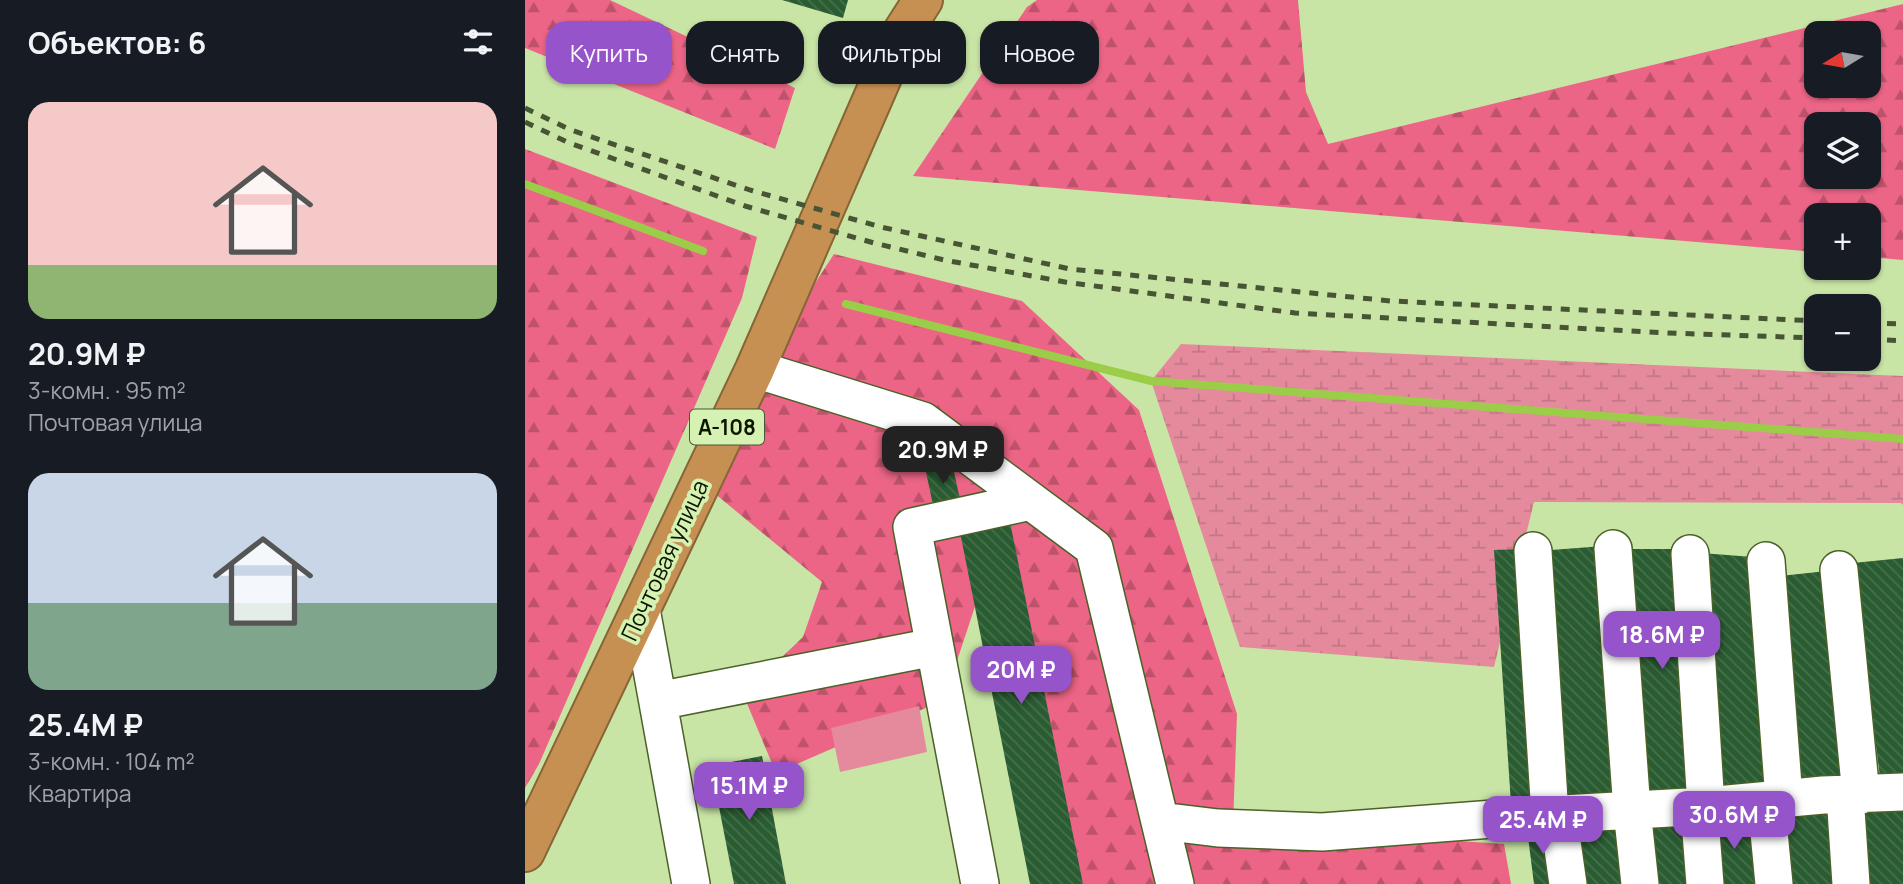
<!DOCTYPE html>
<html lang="ru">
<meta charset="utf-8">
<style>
body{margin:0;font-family:Manrope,sans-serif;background:#20242c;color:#f1f3f6;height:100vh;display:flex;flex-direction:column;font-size:26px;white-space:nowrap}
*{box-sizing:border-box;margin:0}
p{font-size:23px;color:#9ea1a6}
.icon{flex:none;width:38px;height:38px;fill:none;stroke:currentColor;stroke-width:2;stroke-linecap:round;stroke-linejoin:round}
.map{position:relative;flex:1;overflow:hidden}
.side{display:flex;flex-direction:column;background:#171b24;width:525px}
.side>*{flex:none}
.banner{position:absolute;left:21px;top:21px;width:665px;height:63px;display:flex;gap:14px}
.needle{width:46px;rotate:259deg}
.buttons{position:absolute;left:1279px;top:21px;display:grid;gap:14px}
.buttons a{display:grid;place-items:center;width:77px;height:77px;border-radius:14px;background:#171b24;box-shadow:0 2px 5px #0004;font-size:35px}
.price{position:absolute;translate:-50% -60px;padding:0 16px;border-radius:14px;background:#9654ca;color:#fff;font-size:23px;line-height:46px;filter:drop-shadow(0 2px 4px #0008)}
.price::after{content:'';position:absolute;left:50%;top:42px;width:21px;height:16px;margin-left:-10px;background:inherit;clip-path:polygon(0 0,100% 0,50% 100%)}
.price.current{background:#222;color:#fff}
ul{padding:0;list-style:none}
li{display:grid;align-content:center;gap:14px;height:371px;padding:0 28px}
li span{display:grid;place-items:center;height:217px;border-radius:21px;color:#555}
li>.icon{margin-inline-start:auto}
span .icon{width:126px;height:126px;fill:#fffc;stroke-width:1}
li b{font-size:30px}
h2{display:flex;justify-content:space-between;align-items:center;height:84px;padding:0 28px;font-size:30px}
.tag{padding:0 24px;border-radius:21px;background:#171b24;box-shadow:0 2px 5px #0004;font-size:24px;line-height:63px}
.tag.current{background:#9654ca;color:#fff}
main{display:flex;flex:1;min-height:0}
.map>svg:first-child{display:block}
</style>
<main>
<section class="side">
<h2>Объектов: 6<svg class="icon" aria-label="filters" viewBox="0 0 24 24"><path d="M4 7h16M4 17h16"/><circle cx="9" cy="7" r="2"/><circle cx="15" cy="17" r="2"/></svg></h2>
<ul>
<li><span style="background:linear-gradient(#f6c9c9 75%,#8fb573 0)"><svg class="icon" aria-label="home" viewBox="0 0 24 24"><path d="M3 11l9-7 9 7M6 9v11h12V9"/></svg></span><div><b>20.9M ₽</b><p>3-комн. · 95 m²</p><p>Почтовая улица</p></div></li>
<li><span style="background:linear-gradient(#c9d6e8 60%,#7fa58c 0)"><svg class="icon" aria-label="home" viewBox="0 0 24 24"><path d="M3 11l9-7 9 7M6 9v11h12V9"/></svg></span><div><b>25.4M ₽</b><p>3-комн. · 104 m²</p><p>Квартира</p></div></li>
</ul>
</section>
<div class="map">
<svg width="1378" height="884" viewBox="0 0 1378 884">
<defs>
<pattern id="forest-firs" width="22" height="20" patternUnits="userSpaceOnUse" patternTransform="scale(1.75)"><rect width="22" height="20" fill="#ec6586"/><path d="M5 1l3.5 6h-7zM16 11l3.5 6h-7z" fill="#be526b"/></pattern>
<pattern id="wetland-marsh" width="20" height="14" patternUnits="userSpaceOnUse" patternTransform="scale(1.75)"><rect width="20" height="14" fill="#e58a9c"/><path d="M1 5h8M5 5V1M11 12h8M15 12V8" fill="none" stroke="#c37685"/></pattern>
<pattern id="building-back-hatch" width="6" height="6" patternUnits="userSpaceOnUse" patternTransform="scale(1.75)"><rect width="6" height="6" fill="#2a5c32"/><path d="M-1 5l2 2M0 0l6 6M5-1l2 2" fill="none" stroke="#466f4c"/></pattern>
</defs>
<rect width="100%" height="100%" fill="#c9e5a6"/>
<path fill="url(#forest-firs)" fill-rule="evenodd" d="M0 0H85L270 88 250 149 0 48Z
M512 0H773L781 92 803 144 1378 4V260L1344 257V215H1292L1291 252 388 176 502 7ZM1344 33V86H1292V33ZM1344 124V177H1292V124Z
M0 149 232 237 217 298 14 764 0 788Z
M309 254 497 301 614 410 712 714 708 826 979 844 986 884H554L482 510 419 700 251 773 218 694 278 637 297 582 166 474Z"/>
<path fill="url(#wetland-marsh)" d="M656 344 1378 376V505L1376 503 1009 502 969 667 715 647 626 381Z"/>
<path fill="#e58a9c" d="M394 706 402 752 315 772 306 728Z"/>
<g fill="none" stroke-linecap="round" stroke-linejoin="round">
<path stroke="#9bcd49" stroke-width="8" d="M0 184 178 251
M321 304 626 381 1378 439"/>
</g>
<path fill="url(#building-back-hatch)" d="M257 0H323L318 18Z
M428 467 435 500 408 505 401 472Z
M485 522 558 884H505L435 532Z
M1079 546 1093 798 1039 801 1026 550Z
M996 549 1014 804H986L969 550Z
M1101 549H1155L1171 795 1120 796Z
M1176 553 1228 557 1248 787 1197 791Z
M1378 558V783L1356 785 1328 563Z
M1302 571 1324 782 1275 784 1255 576Z
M237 756 261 884H209L186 766Z
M1378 804V884H1343L1336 807Z
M1307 807 1314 884H1262L1254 810Z
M1228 815 1236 884H1190L1182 820Z
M1099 819 1106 884H1057L1052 823Z
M1166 819 1173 884H1126L1120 824Z
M1026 826 1034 884H1009L1002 829Z"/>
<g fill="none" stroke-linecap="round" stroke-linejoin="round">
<g stroke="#4a6127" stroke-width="40">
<path id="minor" d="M230 369 398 421 569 548 650 884
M1088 549 1107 810 1115 884
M1008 551 1025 815
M1165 554 1181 806
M1241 561 1259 799
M1314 570 1336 795
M116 609 166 884
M133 701 409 647
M1320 795 1326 884
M1241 801 1249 884
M1174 807 1180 884
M1033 814 1043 884
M635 821 693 828 797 832 1020 815 1181 806 1298 795 1378 792
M455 884 387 527 506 501"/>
</g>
<g stroke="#866536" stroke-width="42">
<path id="highway" d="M0 852 230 369 375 36 398 0"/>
</g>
<use href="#minor" stroke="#fff" stroke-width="37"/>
<use href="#highway" stroke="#c79053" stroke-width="38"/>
<path stroke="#475534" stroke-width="5" stroke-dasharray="9 9" stroke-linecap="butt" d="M0 108 46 130 225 190 356 227 545 269 866 301 1292 321
M0 122 42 142 220 206 349 243 419 260 540 282 770 313 1143 333 1292 338
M1344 323 1378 324
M1344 339 1378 341"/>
</g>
<g text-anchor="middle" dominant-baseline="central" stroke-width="7" stroke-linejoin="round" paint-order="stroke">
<rect fill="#d6f2b3" stroke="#495736" stroke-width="2" x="165" y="409.5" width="74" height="35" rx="5"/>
<g font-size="21" font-weight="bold" fill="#0d1501">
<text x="202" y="427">А-108</text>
</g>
<g font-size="23" fill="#0d1501" stroke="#d6f2b3">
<text transform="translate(139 560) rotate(-65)">Почтовая улица</text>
</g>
</g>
</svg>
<div class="buttons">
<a><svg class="needle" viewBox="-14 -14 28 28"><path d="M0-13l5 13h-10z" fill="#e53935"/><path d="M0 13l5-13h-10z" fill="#9ea1a6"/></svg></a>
<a><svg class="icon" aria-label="layers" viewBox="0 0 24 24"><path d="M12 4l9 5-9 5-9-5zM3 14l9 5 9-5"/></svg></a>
<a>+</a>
<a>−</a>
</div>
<b class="price current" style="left:418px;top:486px">20.9M ₽</b>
<b class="price" style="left:1137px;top:671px">18.6M ₽</b>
<b class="price" style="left:496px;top:706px">20M ₽</b>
<b class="price" style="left:224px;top:822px">15.1M ₽</b>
<b class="price" style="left:1209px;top:851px">30.6M ₽</b>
<b class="price" style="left:1018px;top:856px">25.4M ₽</b>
<div class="banner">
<a class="tag current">Купить</a>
<a class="tag">Снять</a>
<a class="tag">Фильтры</a>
<a class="tag">Новое</a>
</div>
</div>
</main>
